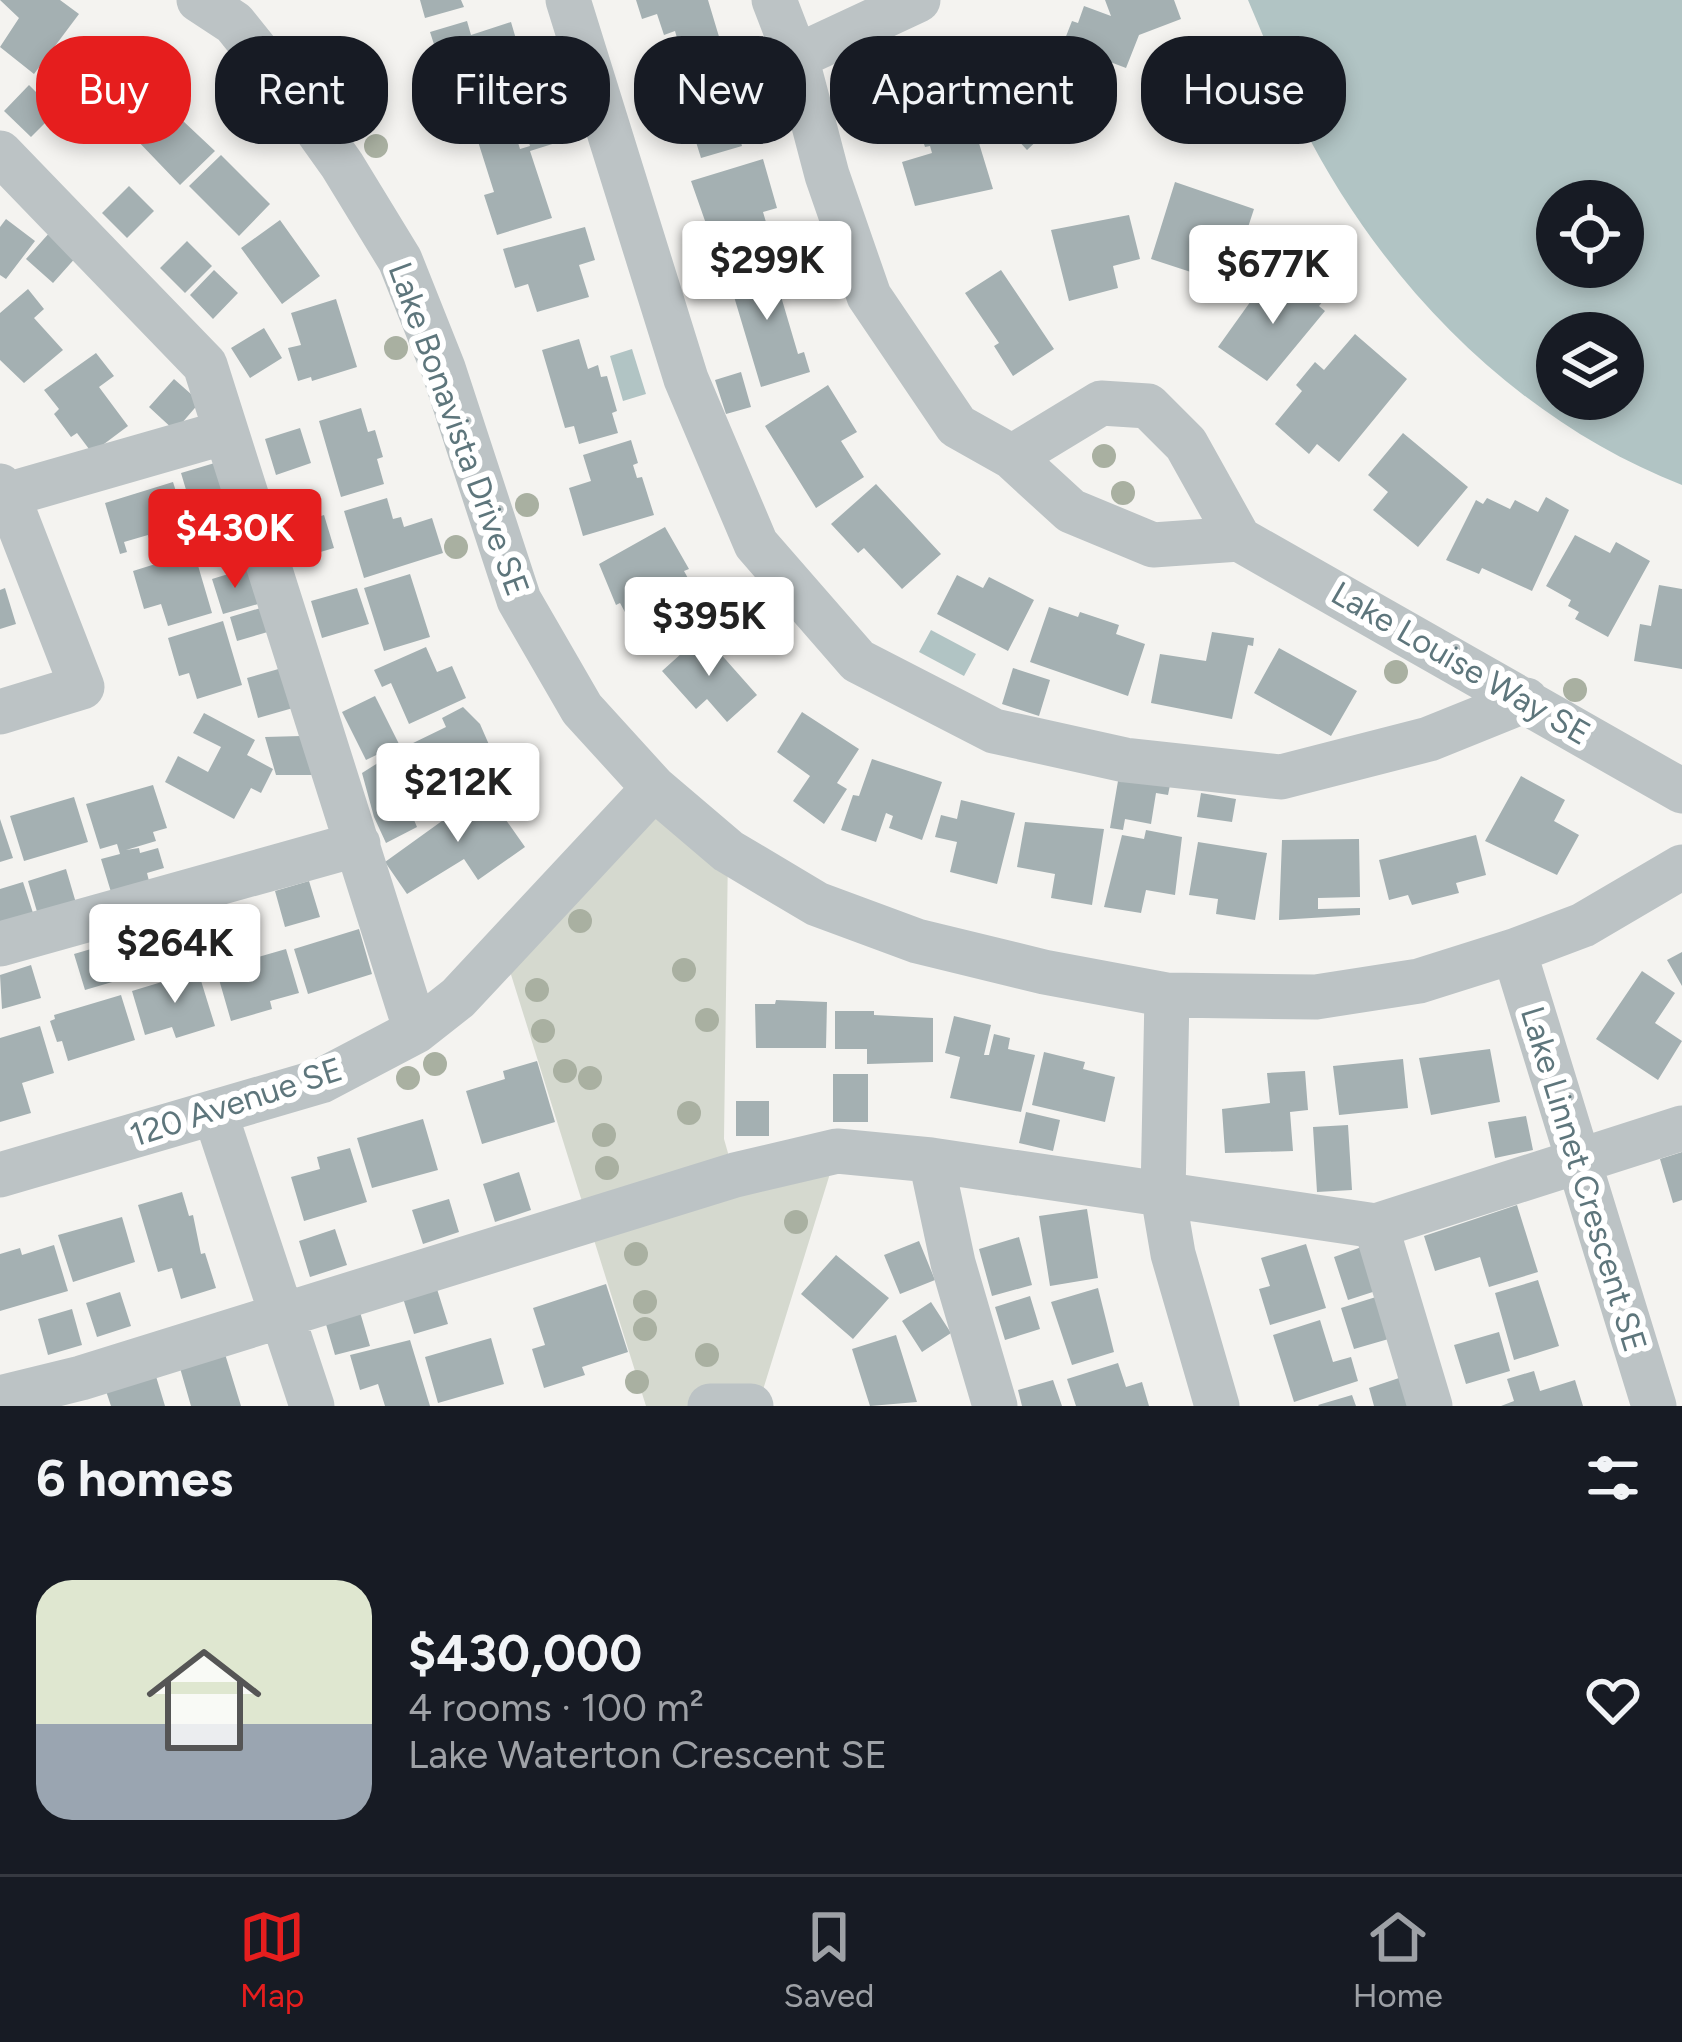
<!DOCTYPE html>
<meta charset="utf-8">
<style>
body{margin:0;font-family:Figtree,sans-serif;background:#242831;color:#f1f3f6;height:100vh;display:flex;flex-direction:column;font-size:45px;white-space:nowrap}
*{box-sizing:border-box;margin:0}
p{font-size:39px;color:#9ea1a6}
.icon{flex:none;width:66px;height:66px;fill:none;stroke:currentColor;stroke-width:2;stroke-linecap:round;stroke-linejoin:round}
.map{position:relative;height:1406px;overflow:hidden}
.sheet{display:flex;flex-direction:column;background:#171b24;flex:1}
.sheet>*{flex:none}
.top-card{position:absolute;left:36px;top:36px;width:1611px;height:108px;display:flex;gap:24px}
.controls{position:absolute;left:1536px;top:180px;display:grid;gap:24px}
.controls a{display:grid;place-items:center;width:108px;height:108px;border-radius:50%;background:#171b24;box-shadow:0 6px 18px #0003;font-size:60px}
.price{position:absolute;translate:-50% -102px;padding:0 27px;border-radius:12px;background:#fff;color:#222;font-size:39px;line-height:78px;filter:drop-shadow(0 3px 6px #0008)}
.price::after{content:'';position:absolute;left:50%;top:72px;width:36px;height:27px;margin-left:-18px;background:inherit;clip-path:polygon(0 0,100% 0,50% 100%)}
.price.on{background:#e61e1e;color:#fff}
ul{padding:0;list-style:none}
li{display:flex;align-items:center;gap:36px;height:300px;padding:0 36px}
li+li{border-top:3px solid #363941}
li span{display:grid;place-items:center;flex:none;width:336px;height:240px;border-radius:36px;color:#555}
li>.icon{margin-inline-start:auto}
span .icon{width:144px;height:144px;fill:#fffc;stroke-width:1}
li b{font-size:51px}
h2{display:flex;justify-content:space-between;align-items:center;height:144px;padding:0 36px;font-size:51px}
.pill{padding:0 42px;border-radius:48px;background:#171b24;box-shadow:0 6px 18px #0003;font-size:42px;line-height:108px}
.pill.on{background:#e61e1e;color:#fff}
.tab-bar{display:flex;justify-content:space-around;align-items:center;height:168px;border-top:3px solid #363941;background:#171b24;font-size:33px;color:#9ea1a6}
.tab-bar a{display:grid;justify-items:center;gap:6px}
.tab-bar .on{color:#e61e1e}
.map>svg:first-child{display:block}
</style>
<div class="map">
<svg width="1682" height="1406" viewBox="0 0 1682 1406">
<rect width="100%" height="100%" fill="#f4f3f0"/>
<path fill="#d5d9cf" d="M654 788 728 851 724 1139 734 1174 837 1151 758 1406H646L503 949Z"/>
<path fill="#b1c4c4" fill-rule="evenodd" d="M1248 0H1682V485C1517 421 1382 283 1303 126 1283 86 1266 42 1248 0ZM1557 201H1623V267H1557ZM1557 333H1623V399H1557Z
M632 349 646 394 623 401 610 356Z
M931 630 976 654 964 676 919 652Z"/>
<path fill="#a4b0b2" d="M0 0H60L79 14 34 74 0 47 19 18Z
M420 0H461L464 7 425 18Z
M636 0H708L723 50 684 62 675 31 664 35 657 14 642 19Z
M1105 0H1174L1181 19 1139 35 1126 68 1063 44 1072 21 1078 23 1084 6 1111 16Z
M467 21 471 35 511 22 533 97 473 115 464 87 477 83 470 58 441 66 430 32Z
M97 46 113 63 119 57 137 76 142 70 162 90 110 142 93 126 101 119 63 81Z
M1068 54 1097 84 1074 105 1078 117 1070 124 1059 120 1027 150 994 114 1040 70 1045 75Z
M717 61 719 70 732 66 742 99 736 101 741 118 735 120 742 146 701 158 678 84 698 77 695 67Z
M29 85 56 112 31 137 4 111Z
M566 96 578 136 530 151 552 218 497 235 484 195 494 192 475 132 511 120 520 149 530 146 519 110Z
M166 105 215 151 180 185 133 136Z
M971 117 993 189 915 206 902 162 932 153 930 146 925 147 920 132Z
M221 155 270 204 239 236 189 186Z
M763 159 777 208 763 212 771 239 717 255 691 181Z
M1175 182 1254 209 1234 270 1205 260 1200 275 1151 259Z
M129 186 154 211 127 238 102 213Z
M1129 215 1140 259 1113 266 1118 288 1069 301 1051 230Z
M6 219 35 241 6 279 0 275V227Z
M280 220 320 276 282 304 241 248Z
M585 227 595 260 579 265 589 297 537 312 528 284 515 288 503 249Z
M51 231 78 255 53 283 26 259Z
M187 241 212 266 185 293 160 268Z
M776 259 785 291 780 293 798 354 804 352 810 372 761 387 727 273Z
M214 270 238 293 213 319 190 295Z
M1001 270 1054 349 1013 376 994 346 999 343 965 293Z
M1281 275 1295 285 1298 281 1323 301 1319 306 1325 311 1267 381 1218 347 1258 291 1264 296Z
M28 289 44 309 34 318 63 350 24 383 0 360V313Z
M336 299 357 367 312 381 311 377 298 381 288 348 301 345 291 313Z
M264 328 282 358 250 378 231 348Z
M1355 334 1407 379 1339 462 1317 444 1309 454 1275 424 1302 391 1296 385 1315 362 1324 370Z
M579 339 588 369 598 365 601 377 607 376 617 411 612 413 618 433 579 444 574 426 565 428 542 350Z
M96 353 114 376 99 387 128 426 92 453 77 433 71 437 54 414 59 409 44 390Z
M741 372 751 407 726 414 715 380Z
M174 379 200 402 175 431 149 407Z
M828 385 857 432 841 441 864 477 816 508 765 426Z
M361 408 368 432 375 430 383 457 377 459 384 484 341 497 319 421Z
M300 428 311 463 276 475 265 439Z
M1403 433 1468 487 1418 547 1373 510 1388 492 1368 475Z
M631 440 638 463 633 465 637 478 642 477 654 515 583 536 569 488 591 481 583 455Z
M218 462 230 501 193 513 181 473Z
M173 482 192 542 153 553 148 535 124 542 127 552 120 554 105 503Z
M876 484 941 554 902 589 864 548 858 553 831 524Z
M1546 497 1569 510 1532 591 1482 568 1479 574 1446 560 1476 500 1483 504 1487 498 1510 509 1515 500 1538 512Z
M387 498 393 519 401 517 404 527 432 518 443 553 364 578 344 511Z
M324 515 334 548 300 558 290 526Z
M665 527 689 569 684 571 694 589 677 598 690 622 644 647 620 603 616 605 599 564Z
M1575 535 1610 553 1616 542 1650 561 1608 637 1575 619 1579 612 1568 606 1571 600 1546 586Z
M194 552 212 613 168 626 161 604 144 609 133 571Z
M248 568 258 604 223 614 212 579Z
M410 574 430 637 384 651 364 588Z
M957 575 983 588 989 577 1034 600 1008 651 937 614Z
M1659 585 1682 589V669L1634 661 1640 624 1651 626Z
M5 588 16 624 0 629V590Z
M357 588 369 624 322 638 311 601Z
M264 607 271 631 237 641 230 617Z
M1049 607 1078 617 1080 612 1119 625 1116 634 1145 644 1128 696 1030 662Z
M223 621 242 685 197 699 189 673 179 676 168 638Z
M1212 632 1254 638 1253 646 1248 645 1232 719 1151 703 1160 654 1206 661Z
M703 634 757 695 727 722 707 699 696 709 662 671Z
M426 647 437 672 452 666 466 698 409 724 391 683 382 687 374 670Z
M1279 648 1357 691 1331 736 1254 693Z
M282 668 293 708 258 718 247 678Z
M1013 668 1050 680 1039 716 1002 704Z
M375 696 399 744 366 760 342 712Z
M463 707 480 724 497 763 492 766 486 758 463 768 471 786 435 801 424 778 415 782 421 795 406 801 417 827 386 843 374 817 362 773 400 749 408 766 417 763 409 745 446 727 442 718Z
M802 712 859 749 837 783 847 789 824 824 793 801 810 776 777 752Z
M204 713 255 740 247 755 273 769 261 793 251 788 234 819 165 782 178 756 208 772 221 747 193 733Z
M301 736 313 775H276L265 737Z
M872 759 942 782 922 840 889 828 893 816 886 813 876 842 841 830 853 795 859 796Z
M1521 776 1565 800 1554 821 1579 835 1557 875 1485 841Z
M1118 781 1170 785 1168 795 1156 793 1151 824 1125 819 1123 830 1110 828Z
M153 785 167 828 153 832 156 841 126 850 139 848 140 853 158 848 164 868 147 873 149 881 111 892 101 859 120 854 117 844 100 849 86 804Z
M485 790 525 847 478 880 464 859 407 894 385 862Z
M1201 793 1236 799 1232 822 1197 817Z
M74 797 88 842 24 861 10 816Z
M961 800 1015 813 997 884 950 872 957 842 935 837 941 815 957 819Z
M0 819 13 858 0 862Z
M1025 822 1104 829 1092 905 1051 898 1055 874 1017 867Z
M1146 830 1182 837 1175 895 1146 890 1141 913 1104 907 1122 835 1144 839Z
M1476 835 1486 875 1456 883 1459 893 1412 905 1408 895 1389 900 1379 860Z
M1359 839 1360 897 1318 898V909L1360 908V915L1279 920 1282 840Z
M1198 842 1267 853 1255 920 1216 914 1218 899 1189 895Z
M66 869 76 903 38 915 28 881Z
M309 881 320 917 285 927 275 891Z
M23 882 34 916 0 926V889Z
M228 906 238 941 203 952 193 916Z
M185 918 195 953 160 963 149 929Z
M359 929 372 974 308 994 294 949Z
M108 944 119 980 85 990 74 954Z
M286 949 299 993 270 1001 272 1009 231 1021 216 969Z
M1682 952V986L1667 960Z
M31 965 41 998 2 1009 0 975Z
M198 971 215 1026 176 1038 172 1027 145 1035 132 991Z
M1642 971 1675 993 1655 1023 1682 1041 1658 1080 1596 1039Z
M121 995 135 1040 68 1061 62 1041 57 1042 50 1021 55 1019 54 1015Z
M776 1000 827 1002 826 1048H756L755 1004H775Z
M835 1011H874V1015L933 1018V1062L867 1064V1049H835Z
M954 1016 991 1025 984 1055H989L994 1034 1010 1038 1008 1049 1035 1055 1021 1112 950 1098 960 1057 945 1053Z
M40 1026 54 1073 22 1083 31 1113 0 1122V1038Z
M1490 1049 1500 1102 1431 1115 1419 1058Z
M1044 1052 1085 1062 1083 1069 1115 1077 1105 1122 1032 1105Z
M1403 1059 1408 1108 1339 1115 1333 1066Z
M537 1061 555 1122 482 1144 466 1091 505 1079 503 1071Z
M1305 1071 1308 1110 1290 1112 1293 1151 1225 1153 1222 1109 1270 1103 1267 1073Z
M833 1074H868V1122H833Z
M736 1101H769V1136H736Z
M1026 1112 1060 1120 1053 1151 1019 1143Z
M1526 1116 1533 1150 1495 1158 1488 1122Z
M423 1119 438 1170 372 1188 357 1138Z
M1348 1125 1352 1190 1317 1192 1313 1127Z
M350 1148 367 1202 304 1221 291 1177 320 1169 317 1157Z
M1682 1152V1200L1673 1203 1660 1159Z
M519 1172 531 1210 495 1222 483 1184Z
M182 1192 189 1216 193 1215 201 1254 205 1253 216 1288 181 1299 172 1268 158 1272 138 1205Z
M449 1199 459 1232 423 1244 412 1210Z
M1517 1205 1538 1272 1489 1287 1480 1257 1435 1271 1424 1236Z
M1087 1209 1098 1278 1050 1286 1039 1216Z
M122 1217 135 1262 73 1282 58 1235Z
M335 1229 347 1265 310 1277 299 1241Z
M1019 1237 1032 1285 992 1296 979 1249Z
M919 1241 935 1280 900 1294 884 1255Z
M1306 1244 1326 1308 1270 1325 1259 1289 1270 1286 1261 1258Z
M54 1245 68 1291 0 1311V1254L20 1248 22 1255Z
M1367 1245 1382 1289 1348 1300 1334 1257Z
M836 1255 889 1298 853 1339 801 1294Z
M1538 1280 1559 1346 1514 1360 1495 1293Z
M606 1284 628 1352 582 1367 585 1375 544 1388 532 1349 545 1345 533 1308Z
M1098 1288 1114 1352 1072 1365 1051 1302Z
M437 1289 448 1324 414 1334 403 1298Z
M120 1292 131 1326 97 1337 86 1303Z
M1030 1296 1040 1329 1005 1340 995 1307Z
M1379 1296 1392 1338 1354 1349 1341 1308Z
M931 1302 951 1333 922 1352 902 1321Z
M72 1309 82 1345 48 1355 38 1319Z
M360 1312 370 1346 335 1355 325 1321Z
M1320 1320 1333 1362 1351 1357 1358 1381 1294 1402 1273 1335Z
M1499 1332 1510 1371 1466 1384 1454 1345Z
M896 1335 917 1402 870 1406 852 1349Z
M491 1338 504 1384 438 1403 425 1357Z
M410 1340 430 1406H385L378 1384 360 1390 350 1355Z
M225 1354 241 1406H191L180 1368Z
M1118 1363 1126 1387 1142 1382 1149 1406H1076L1067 1379Z
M1534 1371 1540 1391 1575 1380 1583 1406H1501L1514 1401 1507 1379Z
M155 1373 165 1406H111L105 1388Z
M1405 1376 1415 1406H1374L1369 1388Z
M1053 1380 1062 1406H1022L1018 1390Z
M1352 1395 1356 1406H1319L1318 1405Z"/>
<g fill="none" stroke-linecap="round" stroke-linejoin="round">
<path stroke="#bcc3c5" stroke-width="45" d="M199 0 234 23 295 99 342 165 400 260 443 368 519 600 582 709 654 788 728 851 817 904 917 941 1044 972 1167 995 1316 997 1419 981 1514 951 1583 925 1682 867
M568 0 686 379 756 544 858 661 994 731 1125 760 1281 777 1429 739 1526 700
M774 0 796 57 827 175 869 296 957 426 1012 457 1071 511 1153 545 1239 539 1682 791
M796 57 918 0
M0 153 205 365 416 1031
M1012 457 1101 403 1148 406 1186 444 1239 539
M0 486 7 494 82 687 0 712
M0 497 226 432
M0 944 358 844
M1514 951 1654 1406
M1167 995 1163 1195 1173 1254 1217 1406
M215 1113 312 1406
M931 1160 953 1263 995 1406
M0 1175 321 1081 416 1031 458 998 654 788
M1376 1226 1430 1406
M0 1398 81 1378 735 1175 837 1151 931 1160 1376 1226 1682 1128
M710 1406H751"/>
</g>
<g fill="#a9b0a1">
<circle cx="313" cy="70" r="12"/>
<circle cx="342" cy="102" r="12"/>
<circle cx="357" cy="121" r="12"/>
<circle cx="376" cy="146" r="12"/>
<circle cx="396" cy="348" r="12"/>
<circle cx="1104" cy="456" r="12"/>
<circle cx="1123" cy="493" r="12"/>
<circle cx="527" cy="505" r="12"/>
<circle cx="456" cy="547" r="12"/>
<circle cx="1396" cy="672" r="12"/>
<circle cx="1575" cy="690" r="12"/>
<circle cx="580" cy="921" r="12"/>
<circle cx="684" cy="970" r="12"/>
<circle cx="537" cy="990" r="12"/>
<circle cx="707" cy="1020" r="12"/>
<circle cx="543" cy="1031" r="12"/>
<circle cx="435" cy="1064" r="12"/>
<circle cx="565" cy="1071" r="12"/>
<circle cx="408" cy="1078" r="12"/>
<circle cx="590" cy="1078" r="12"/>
<circle cx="689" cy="1113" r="12"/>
<circle cx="604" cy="1135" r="12"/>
<circle cx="607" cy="1168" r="12"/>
<circle cx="796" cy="1222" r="12"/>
<circle cx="636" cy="1254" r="12"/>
<circle cx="645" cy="1302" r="12"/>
<circle cx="645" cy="1329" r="12"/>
<circle cx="707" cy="1355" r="12"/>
<circle cx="637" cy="1382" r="12"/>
</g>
<g text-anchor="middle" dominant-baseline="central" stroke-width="12" stroke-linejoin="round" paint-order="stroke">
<g font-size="33" fill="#5e767c" stroke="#fff">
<text transform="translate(459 429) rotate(70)">Lake Bonavista Drive SE</text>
<text transform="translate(1461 663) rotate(30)">Lake Louise Way SE</text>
<text transform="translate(236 1102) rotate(-18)">120 Avenue SE</text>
<text transform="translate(1584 1179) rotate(73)">Lake Linnet Crescent SE</text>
</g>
</g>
</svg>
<div class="controls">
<a><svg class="icon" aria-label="locate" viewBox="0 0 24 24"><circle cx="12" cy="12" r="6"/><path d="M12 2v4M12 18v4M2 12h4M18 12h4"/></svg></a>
<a><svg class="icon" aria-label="layers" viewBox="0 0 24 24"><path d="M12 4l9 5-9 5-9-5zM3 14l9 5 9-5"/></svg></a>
</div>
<b class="price" style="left:767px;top:323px">$299K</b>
<b class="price" style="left:1273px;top:327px">$677K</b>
<b class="price on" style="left:235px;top:591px">$430K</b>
<b class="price" style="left:709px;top:679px">$395K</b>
<b class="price" style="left:458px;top:845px">$212K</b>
<b class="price" style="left:175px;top:1006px">$264K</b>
<div class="top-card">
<a class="pill on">Buy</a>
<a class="pill">Rent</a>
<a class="pill">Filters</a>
<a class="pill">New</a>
<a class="pill">Apartment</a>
<a class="pill">House</a>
</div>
</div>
<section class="sheet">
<h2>6 homes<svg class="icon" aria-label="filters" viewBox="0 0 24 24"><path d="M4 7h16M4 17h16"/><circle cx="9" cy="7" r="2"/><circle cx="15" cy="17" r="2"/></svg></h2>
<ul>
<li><span style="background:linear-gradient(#dfe7d0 60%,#9aa5b1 0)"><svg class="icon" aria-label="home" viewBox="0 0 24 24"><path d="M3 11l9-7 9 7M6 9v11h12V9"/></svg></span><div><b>$430,000</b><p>4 rooms · 100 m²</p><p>Lake Waterton Crescent SE</p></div><svg class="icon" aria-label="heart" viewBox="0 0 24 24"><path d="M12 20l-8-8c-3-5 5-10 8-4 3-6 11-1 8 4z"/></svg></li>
</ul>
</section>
<nav class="tab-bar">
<a class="on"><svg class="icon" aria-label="map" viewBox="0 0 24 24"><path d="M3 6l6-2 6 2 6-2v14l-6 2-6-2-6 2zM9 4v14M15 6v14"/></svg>Map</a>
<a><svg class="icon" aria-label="saved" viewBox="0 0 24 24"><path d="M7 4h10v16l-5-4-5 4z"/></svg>Saved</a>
<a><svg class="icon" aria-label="home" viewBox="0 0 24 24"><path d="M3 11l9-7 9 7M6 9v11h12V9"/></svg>Home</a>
</nav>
